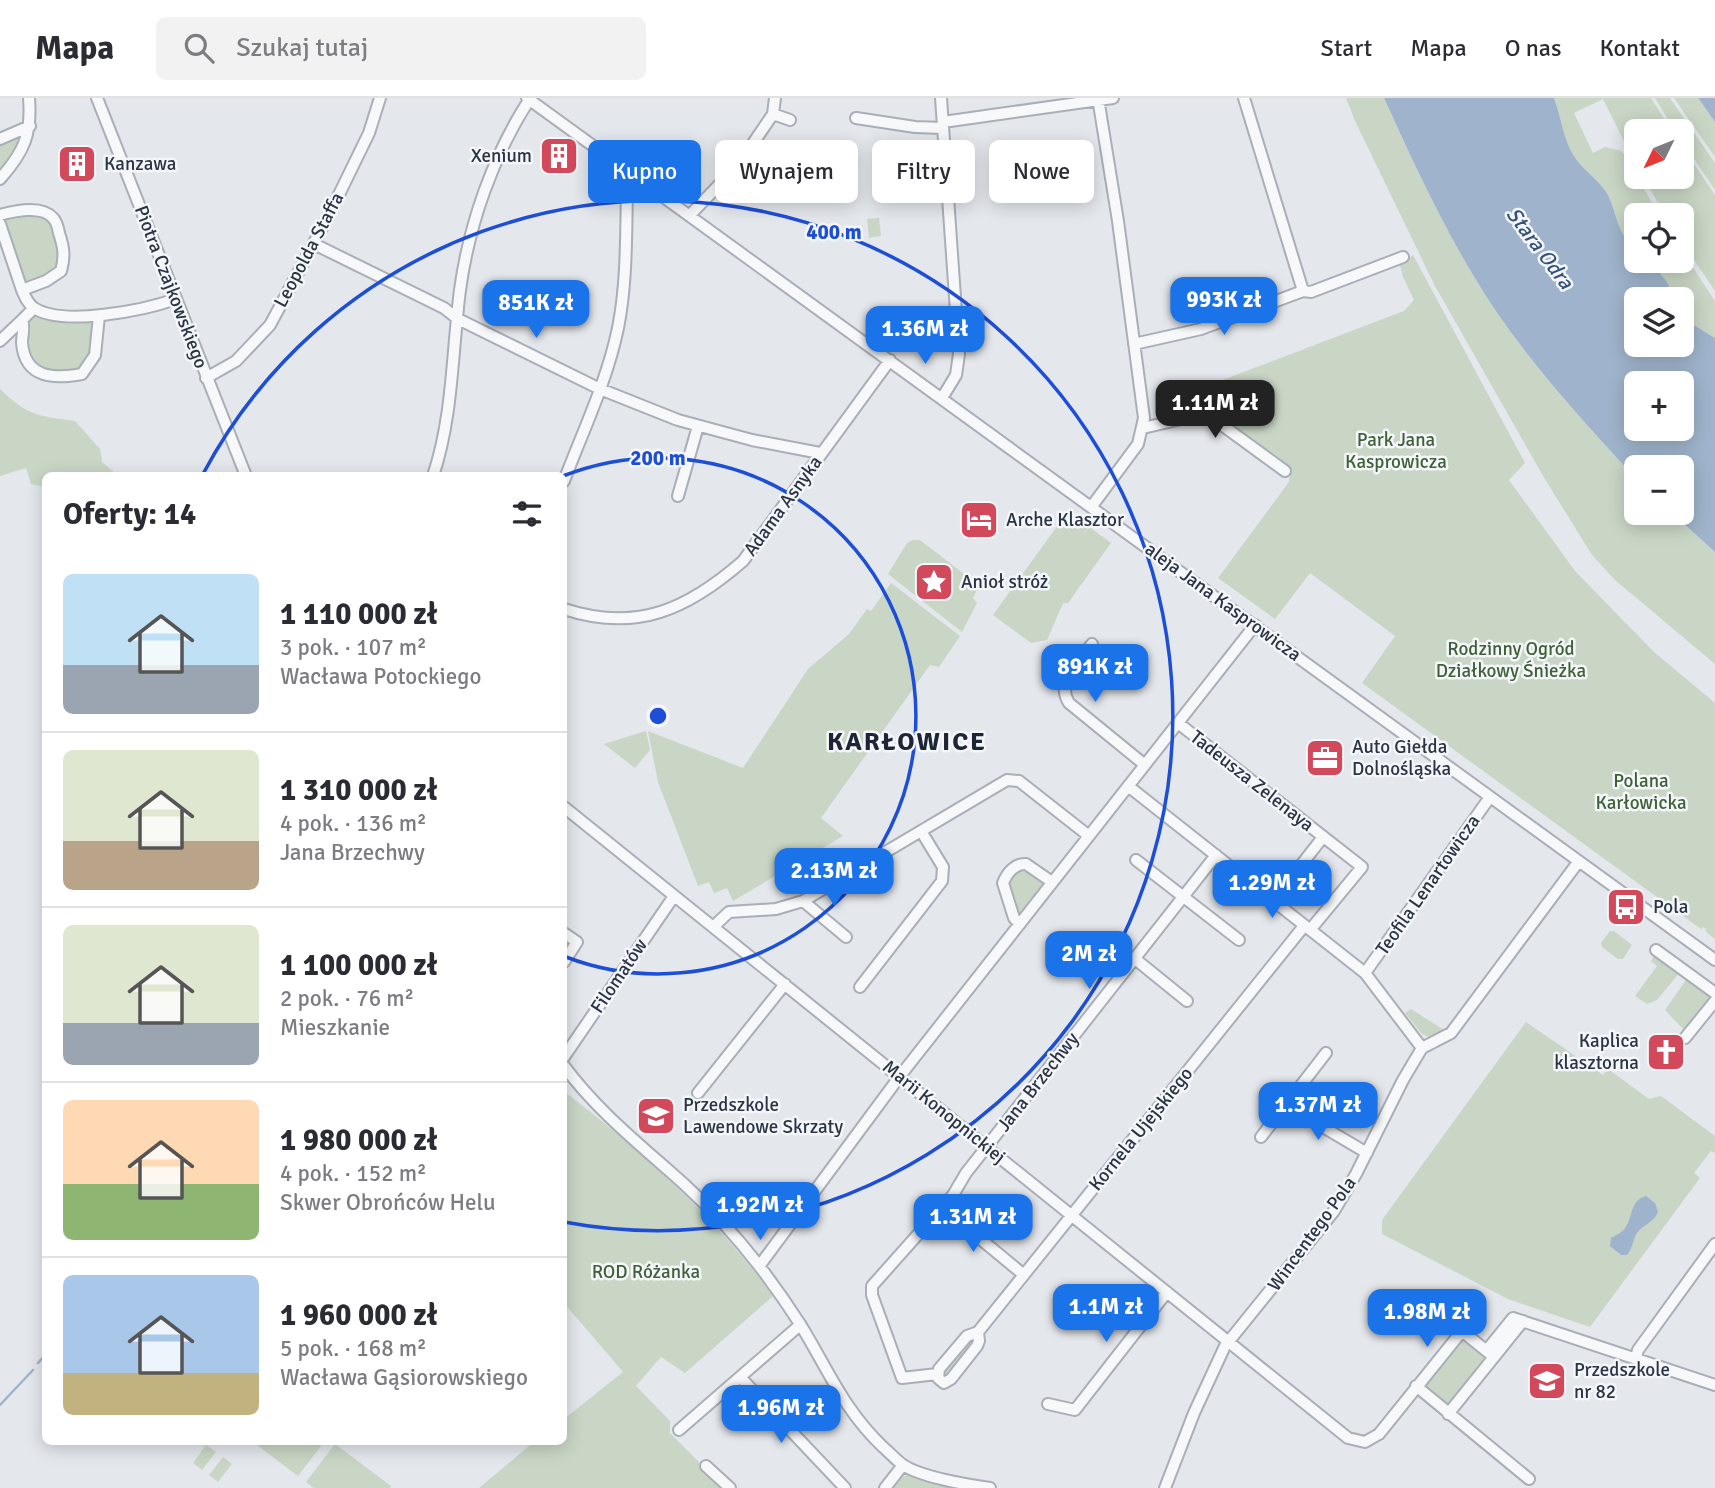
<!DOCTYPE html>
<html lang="pl">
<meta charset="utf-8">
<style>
body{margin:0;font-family:Signika,sans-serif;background:#f2f2f3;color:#2b2b33;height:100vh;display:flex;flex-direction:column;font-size:26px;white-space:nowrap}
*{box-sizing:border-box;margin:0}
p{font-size:23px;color:#7c7c81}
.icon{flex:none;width:38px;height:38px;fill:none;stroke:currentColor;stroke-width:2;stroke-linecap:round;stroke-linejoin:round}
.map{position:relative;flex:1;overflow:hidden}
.drawer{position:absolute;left:42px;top:374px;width:525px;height:973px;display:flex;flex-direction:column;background:#fff;border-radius:10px;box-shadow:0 4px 18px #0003}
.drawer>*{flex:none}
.guide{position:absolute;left:588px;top:42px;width:665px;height:63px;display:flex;gap:14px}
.needle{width:46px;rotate:227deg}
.tools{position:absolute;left:1624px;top:21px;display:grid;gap:14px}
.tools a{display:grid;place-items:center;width:70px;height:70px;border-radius:10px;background:#fff;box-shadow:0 4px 18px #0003;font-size:35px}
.price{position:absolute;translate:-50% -60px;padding:0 16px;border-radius:14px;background:#1a73e8;color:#fff;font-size:23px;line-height:46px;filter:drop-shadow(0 2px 4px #0008)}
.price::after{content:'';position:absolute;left:50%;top:42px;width:21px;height:16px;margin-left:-10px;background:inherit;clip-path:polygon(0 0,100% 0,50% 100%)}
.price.selected{background:#222;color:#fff}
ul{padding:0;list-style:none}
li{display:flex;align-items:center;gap:21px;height:175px;padding:0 21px}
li+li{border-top:2px solid #e1e1e2}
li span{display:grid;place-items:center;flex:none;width:196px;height:140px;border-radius:10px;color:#555}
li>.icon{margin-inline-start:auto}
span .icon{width:84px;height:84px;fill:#fffc;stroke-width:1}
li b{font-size:30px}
h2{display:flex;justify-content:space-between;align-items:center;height:84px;padding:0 21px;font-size:30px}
.tag{padding:0 24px;border-radius:10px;background:#fff;box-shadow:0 4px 18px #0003;font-size:24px;line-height:63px}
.tag.selected{background:#1a73e8;color:#fff}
header{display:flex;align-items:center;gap:42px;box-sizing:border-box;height:98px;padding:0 35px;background:#fff;border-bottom:2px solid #e1e1e2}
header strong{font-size:33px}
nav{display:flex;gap:38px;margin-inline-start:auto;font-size:24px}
.search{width:490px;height:63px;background:#f2f2f3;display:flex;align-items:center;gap:18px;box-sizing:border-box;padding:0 24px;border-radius:10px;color:#7c7c81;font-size:26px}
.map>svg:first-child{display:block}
</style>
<header>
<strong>Mapa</strong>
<div class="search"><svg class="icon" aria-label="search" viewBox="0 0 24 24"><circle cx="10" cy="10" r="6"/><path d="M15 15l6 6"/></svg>Szukaj tutaj</div>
<nav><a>Start</a><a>Mapa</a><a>O nas</a><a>Kontakt</a></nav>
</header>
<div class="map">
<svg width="1715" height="1390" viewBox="0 0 1715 1390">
<rect width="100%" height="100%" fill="#e4e7ec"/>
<path fill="#c9d6c5" d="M1346 0H1384C1411 61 1439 120 1473 177 1517 252 1578 317 1636 381V415H1672L1715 454V566L1615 482 1592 457 1543 378 1435 188 1355 23Z
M1554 0H1651L1672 33H1636V67L1603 1 1574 15 1593 55 1605 49 1622 53 1659 117H1636V151C1618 138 1617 117 1609 99 1601 83 1586 75 1576 61 1563 43 1562 21 1554 0Z
M1655 0H1670L1715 65V92L1682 43V33H1675Z
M1674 0H1699L1715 24V59Z
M24 34 25 37 0 77V43Z
M1682 48 1715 97V193L1682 144V117H1665L1643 79H1682Z
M34 115 49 120 62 152 55 174 23 187 3 123 7 118Z
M879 120 881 138 869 140 867 121Z
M1682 153 1715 203V240L1692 226 1682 214V201H1675L1667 184 1650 163H1682Z
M1413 157 1525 365 1509 382 1575 473 1654 554 1715 605V841L1706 834V831L1703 829 1701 831 1362 585 1395 538 1310 475 1275 521 1218 480 1289 384 1290 370 1207 315 1204 289 1404 213 1414 202 1403 179 1400 167Z
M35 213 92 220 94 223C95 250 97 256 75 275L43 274C38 269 31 262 29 256 24 242 24 224 35 213Z
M0 291C28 318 38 318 75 323L100 351 102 364 118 378H46L45 389 31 386 26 370 0 378Z
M1068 413 1111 445 1068 505H1063L1047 542 1031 545 993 517Z
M913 442H920L982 490V493L977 492 973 500 977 505 962 534 888 476 907 445Z
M891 485 960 538 939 569 930 567 821 720 843 738 733 803 727 790 714 795 709 784 698 788 658 684 648 633 743 670 808 571 849 536 867 511 871 513Z
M646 633 650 652 635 670 604 646Z
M1018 773 1028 774 1043 786 1018 816 1016 814 1007 786Z
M1610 833H1614L1632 847 1623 861H1618L1602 849 1601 845Z
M1659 857 1680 874 1657 902 1647 906 1635 898 1657 868 1651 863 1654 858 1657 860Z
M1688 879 1715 899 1685 933 1665 912Z
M1411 911 1444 932 1429 939 1422 936 1405 915Z
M1526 924 1603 977 1608 971 1649 1001 1661 998 1715 1038V1055L1711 1053 1694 1075 1700 1080 1590 1229 1508 1201 1382 1136V1122Z
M564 993C641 1053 715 1118 773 1198L685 1275 661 1259 636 1288 670 1323V1335L725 1390H479L534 1344H564V1321L623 1274 564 1205Z
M968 1239 976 1240 950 1279 944 1280 941 1273Z
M1459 1241 1466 1242 1486 1258V1265L1451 1306C1439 1305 1432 1296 1424 1289Z
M253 1344H324L298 1378Z
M335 1346 391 1388 390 1390H314L306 1384Z
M206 1347 216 1354 202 1372 193 1365Z
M223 1359 232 1366 218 1384 209 1377Z
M909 1377 967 1390H893L903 1378Z"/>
<path fill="#9fb4cc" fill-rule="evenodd" d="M1384 0H1554C1562 21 1563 43 1576 61 1586 75 1601 83 1609 99 1617 117 1618 138 1636 151V163H1650L1667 184 1675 201H1636V247H1682V214L1692 226 1715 240V454L1672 415H1682V369H1636V381C1578 317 1517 252 1473 177 1439 120 1411 60 1384 0ZM1636 285H1682V331H1636Z
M1699 0H1715V24L1699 1Z
M1646 1098 1655 1105 1658 1114C1653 1126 1643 1126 1637 1135 1632 1143 1633 1150 1627 1157H1621L1610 1148 1611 1140C1616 1137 1622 1135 1625 1130 1634 1118 1629 1103 1646 1098Z"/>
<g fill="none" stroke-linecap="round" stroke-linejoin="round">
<path stroke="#9fb4cc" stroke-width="2.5" d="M38 1265 46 1256
M0 1307 33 1272"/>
<g stroke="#a9aeb7" stroke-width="14">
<path id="minor" d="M97 0 246 378
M527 0 1715 862
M941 0 959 256 956 277 942 300
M1244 0 1303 193
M773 16 775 0
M856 20 915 29 943 30
M943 24 1113 0
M0 41 30 28
M0 81C24 54 32 36 29 0
M0 117C14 113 42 107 53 120 57 124 58 130 59 135 64 150 65 159 61 173L46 183 22 192
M690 117 739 66 773 16 790 22
M0 126 22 192C25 199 28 206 34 210 63 229 145 212 176 201
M314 146 444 210 458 221 600 291 678 322 752 342 820 355
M34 210 22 222C25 230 22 236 22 245 25 281 55 281 82 276L95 257 99 218
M0 243 22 222
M1134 246 1201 231 1303 193 1311 194 1403 159
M206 280 236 263 270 227 330 115 369 35 380 0
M1143 330 1181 321 1211 319 1285 373
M433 378C453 319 452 254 460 192 469 126 493 58 529 2
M564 383C583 333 607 283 618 230 627 185 626 136 627 89L632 76
M678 398 698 328
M1092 408 1138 346 1144 320 1118 123 1098 0
M564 511C637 535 688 511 743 463L890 262
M1092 546C1079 563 1055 583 1069 605L1145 667
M1178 625 1362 769 1310 832
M1128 688 1365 875 1422 950
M564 709 1348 1340 1365 1344 1379 1336 1462 1233 1494 1259 1448 1316
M1136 762 1239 842
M803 803 846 839
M1273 803 1323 739
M1020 826 1014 820 1003 785C1007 775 1015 765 1026 766L1052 784
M713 829 729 814 776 811 803 803 1007 682 1019 683 1089 738
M564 835 577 844 564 864
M1656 852 1715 895
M1134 860 1187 903
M1365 875 1490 699
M860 889 942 783 943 769 921 733
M1685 940 1715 903
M564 959 674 798
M564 968C598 1014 643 1049 685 1087 730 1128 768 1176 800 1226 828 1271 843 1311 883 1349 890 1355 896 1362 903 1367 921 1379 968 1387 990 1390
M698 995 785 886
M1286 1007 1367 1055
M1261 1039 1326 955
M943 1110 1024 1177
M760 1167 900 978 1255 527
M978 1234 979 1243 977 1248 951 1281 944 1285 938 1280 939 1271 967 1238 978 1234 1304 828
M1487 1252 1513 1220 1715 1287
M1494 1259 1523 1223
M1636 1260 1638 1252 1715 1146
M937 1276 902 1280 872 1197V1188L953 1097 966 1075 1216 757
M741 1280 845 1390
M1416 1288 1529 1381
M1048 1306 1075 1312 1167 1194
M679 1332 800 1227
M706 1368 730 1390
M885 1390 903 1367
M1165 1390 1194 1315 1225 1248 1334 1113 1356 1076 1403 982 1422 950 1451 935 1579 763"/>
</g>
<use href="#minor" stroke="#f7f8fa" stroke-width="10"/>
</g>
<g fill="none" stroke="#1d4ed8" stroke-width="3.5">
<path d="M563 378A258 258 0 1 1 566 859"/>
<path d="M203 376A515 515 0 1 1 564 1124"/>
</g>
<defs>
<g id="building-square" transform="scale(2.0125)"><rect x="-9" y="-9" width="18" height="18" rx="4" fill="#d1495b" stroke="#f4f6f9"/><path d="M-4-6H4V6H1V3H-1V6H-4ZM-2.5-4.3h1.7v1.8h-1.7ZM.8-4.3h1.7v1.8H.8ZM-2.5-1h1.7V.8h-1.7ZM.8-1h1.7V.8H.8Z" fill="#fff"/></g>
<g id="hotel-square" transform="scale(2.0125)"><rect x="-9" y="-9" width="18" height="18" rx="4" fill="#d1495b" stroke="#f4f6f9"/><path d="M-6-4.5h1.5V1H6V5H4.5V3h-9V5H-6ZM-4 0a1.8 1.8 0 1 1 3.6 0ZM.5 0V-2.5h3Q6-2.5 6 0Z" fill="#fff"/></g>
<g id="sight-square" transform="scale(2.0125)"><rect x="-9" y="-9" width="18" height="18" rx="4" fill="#d1495b" stroke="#f4f6f9"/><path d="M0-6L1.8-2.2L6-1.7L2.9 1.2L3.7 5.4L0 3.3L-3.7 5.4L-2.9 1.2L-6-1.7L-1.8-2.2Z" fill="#fff"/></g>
<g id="office-square" transform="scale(2.0125)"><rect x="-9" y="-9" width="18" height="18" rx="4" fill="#d1495b" stroke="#f4f6f9"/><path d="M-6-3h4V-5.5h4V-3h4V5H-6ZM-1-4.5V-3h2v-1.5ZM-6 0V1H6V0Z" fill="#fff"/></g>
<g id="bus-square" transform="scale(2.0125)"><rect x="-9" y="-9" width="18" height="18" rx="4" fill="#d1495b" stroke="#f4f6f9"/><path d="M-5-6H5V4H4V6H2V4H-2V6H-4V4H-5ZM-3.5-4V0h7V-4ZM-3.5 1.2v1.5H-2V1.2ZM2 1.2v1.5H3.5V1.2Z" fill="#fff"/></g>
<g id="church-square" transform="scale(2.0125)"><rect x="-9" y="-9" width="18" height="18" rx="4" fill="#d1495b" stroke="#f4f6f9"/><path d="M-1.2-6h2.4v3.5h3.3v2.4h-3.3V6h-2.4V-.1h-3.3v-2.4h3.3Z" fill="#fff"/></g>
<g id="school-square" transform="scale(2.0125)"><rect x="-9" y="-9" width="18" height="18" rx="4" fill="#d1495b" stroke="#f4f6f9"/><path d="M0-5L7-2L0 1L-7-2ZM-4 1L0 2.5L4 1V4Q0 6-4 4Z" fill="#fff"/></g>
</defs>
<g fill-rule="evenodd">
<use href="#building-square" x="559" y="58"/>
<use href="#building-square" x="77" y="66"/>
<use href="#hotel-square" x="979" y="422"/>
<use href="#sight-square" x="934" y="484"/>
<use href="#office-square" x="1325" y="660"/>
<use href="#bus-square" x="1626" y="809"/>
<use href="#church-square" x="1666" y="954"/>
<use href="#school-square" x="656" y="1018"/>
<use href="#school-square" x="1547" y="1283"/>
</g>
<g text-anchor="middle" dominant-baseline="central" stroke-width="5" stroke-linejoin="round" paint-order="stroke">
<g font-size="19" fill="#2b3445" stroke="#f4f6f9" text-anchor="start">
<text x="532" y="58" text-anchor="end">Xenium</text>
<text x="104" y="66">Kanzawa</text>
<text x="1006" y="422">Arche Klasztor</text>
<text x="961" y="484">Anioł stróż</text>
<text x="1352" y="649">Auto Giełda<tspan x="1352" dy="22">Dolnośląska</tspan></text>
<text x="1653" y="809">Pola</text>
<text x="1639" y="943" text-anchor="end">Kaplica<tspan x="1639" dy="22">klasztorna</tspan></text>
<text x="683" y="1007">Przedszkole<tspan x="683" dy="22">Lawendowe Skrzaty</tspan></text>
<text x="1574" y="1272">Przedszkole<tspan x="1574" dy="22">nr 82</tspan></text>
</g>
<g font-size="19" fill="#2b3445" stroke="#f4f6f9">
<text transform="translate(309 152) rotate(-62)">Leopolda Staffa</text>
<text transform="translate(171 189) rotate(69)">Piotra Czajkowskiego</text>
<text transform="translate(783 408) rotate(-54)">Adama Asnyka</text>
<text transform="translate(1223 504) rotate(36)">aleja Jana Kasprowicza</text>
<text transform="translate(1252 683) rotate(38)">Tadeusza Zelenaya</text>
<text transform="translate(1428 787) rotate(-55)">Teofila Lenartowicza</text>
<text transform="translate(619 878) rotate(-56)">Filomatów</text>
<text transform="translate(1038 984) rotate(-52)">Jana Brzechwy</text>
<text transform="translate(944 1014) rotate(39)">Marii Konopnickiej</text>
<text transform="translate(1141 1031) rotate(-51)">Kornela Ujejskiego</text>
<text transform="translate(1312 1136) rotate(-54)">Wincentego Pola</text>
</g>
<g font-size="19" fill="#3f6138" stroke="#f4f6f9">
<text x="1396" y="342">Park Jana<tspan x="1396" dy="22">Kasprowicza</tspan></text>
<text x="1511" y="551">Rodzinny Ogród<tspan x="1511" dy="22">Działkowy Śnieżka</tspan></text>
<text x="1641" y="683">Polana<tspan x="1641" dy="22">Karłowicka</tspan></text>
<text x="646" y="1174">ROD Różanka</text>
</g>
<g font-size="21" font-style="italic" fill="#34527a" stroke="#f4f6f9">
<text transform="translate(1540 150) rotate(53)">Stara Odra</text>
</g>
<g font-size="26" font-weight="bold" letter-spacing="2" fill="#1d2536" stroke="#f4f6f9">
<text x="907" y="644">KARŁOWICE</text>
</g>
</g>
<circle cx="658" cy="618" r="10" fill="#1d4ed8" stroke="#f4f6f9" stroke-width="3.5"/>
<g font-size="21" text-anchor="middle" font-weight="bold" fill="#1d4ed8" stroke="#f4f6f9" stroke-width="5" stroke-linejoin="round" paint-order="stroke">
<text x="834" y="141">400 m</text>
<text x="658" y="367">200 m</text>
</g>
</svg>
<div class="tools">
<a><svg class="needle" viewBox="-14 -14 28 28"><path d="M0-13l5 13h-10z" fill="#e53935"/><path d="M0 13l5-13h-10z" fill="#7c7c81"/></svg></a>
<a><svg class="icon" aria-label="locate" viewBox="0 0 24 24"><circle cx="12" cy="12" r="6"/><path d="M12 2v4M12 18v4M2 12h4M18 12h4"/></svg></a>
<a><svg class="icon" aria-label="layers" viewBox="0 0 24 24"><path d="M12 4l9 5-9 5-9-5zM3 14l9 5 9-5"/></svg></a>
<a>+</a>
<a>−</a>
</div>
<b class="price" style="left:1224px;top:239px">993K zł</b>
<b class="price" style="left:536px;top:242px">851K zł</b>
<b class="price" style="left:925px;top:268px">1.36M zł</b>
<b class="price selected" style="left:1215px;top:342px">1.11M zł</b>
<b class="price" style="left:1095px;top:606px">891K zł</b>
<b class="price" style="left:834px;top:810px">2.13M zł</b>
<b class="price" style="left:1272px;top:822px">1.29M zł</b>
<b class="price" style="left:1089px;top:893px">2M zł</b>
<b class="price" style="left:1318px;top:1044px">1.37M zł</b>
<b class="price" style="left:760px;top:1144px">1.92M zł</b>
<b class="price" style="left:973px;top:1156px">1.31M zł</b>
<b class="price" style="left:1106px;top:1246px">1.1M zł</b>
<b class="price" style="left:1427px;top:1251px">1.98M zł</b>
<b class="price" style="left:781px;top:1347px">1.96M zł</b>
<div class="guide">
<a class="tag selected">Kupno</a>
<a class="tag">Wynajem</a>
<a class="tag">Filtry</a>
<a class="tag">Nowe</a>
</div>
<section class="drawer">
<h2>Oferty: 14<svg class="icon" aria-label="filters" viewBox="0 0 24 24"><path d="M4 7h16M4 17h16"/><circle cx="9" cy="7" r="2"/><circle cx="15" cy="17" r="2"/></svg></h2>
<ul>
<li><span style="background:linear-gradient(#bfe0f5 65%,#9aa5b1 0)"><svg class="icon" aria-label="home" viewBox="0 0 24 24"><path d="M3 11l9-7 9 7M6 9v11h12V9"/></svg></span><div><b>1 110 000 zł</b><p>3 pok. · 107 m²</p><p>Wacława Potockiego</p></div></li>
<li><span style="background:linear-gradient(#dfe7d0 65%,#b9a48a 0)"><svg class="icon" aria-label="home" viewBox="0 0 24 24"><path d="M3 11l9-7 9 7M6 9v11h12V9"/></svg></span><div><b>1 310 000 zł</b><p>4 pok. · 136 m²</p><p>Jana Brzechwy</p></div></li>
<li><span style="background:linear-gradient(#dfe7d0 70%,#9aa5b1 0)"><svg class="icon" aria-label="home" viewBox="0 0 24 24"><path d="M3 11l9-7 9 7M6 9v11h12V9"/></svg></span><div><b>1 100 000 zł</b><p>2 pok. · 76 m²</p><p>Mieszkanie</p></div></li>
<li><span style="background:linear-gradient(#ffd9b3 60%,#8fb573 0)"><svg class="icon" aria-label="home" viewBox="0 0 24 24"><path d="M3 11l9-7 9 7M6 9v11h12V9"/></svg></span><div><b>1 980 000 zł</b><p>4 pok. · 152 m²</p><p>Skwer Obrońców Helu</p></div></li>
<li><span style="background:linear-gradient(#a9c7e8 70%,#c2b280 0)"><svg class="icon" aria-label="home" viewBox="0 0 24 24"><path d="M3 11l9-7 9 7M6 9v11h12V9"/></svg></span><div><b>1 960 000 zł</b><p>5 pok. · 168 m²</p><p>Wacława Gąsiorowskiego</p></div></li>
</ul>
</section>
</div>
